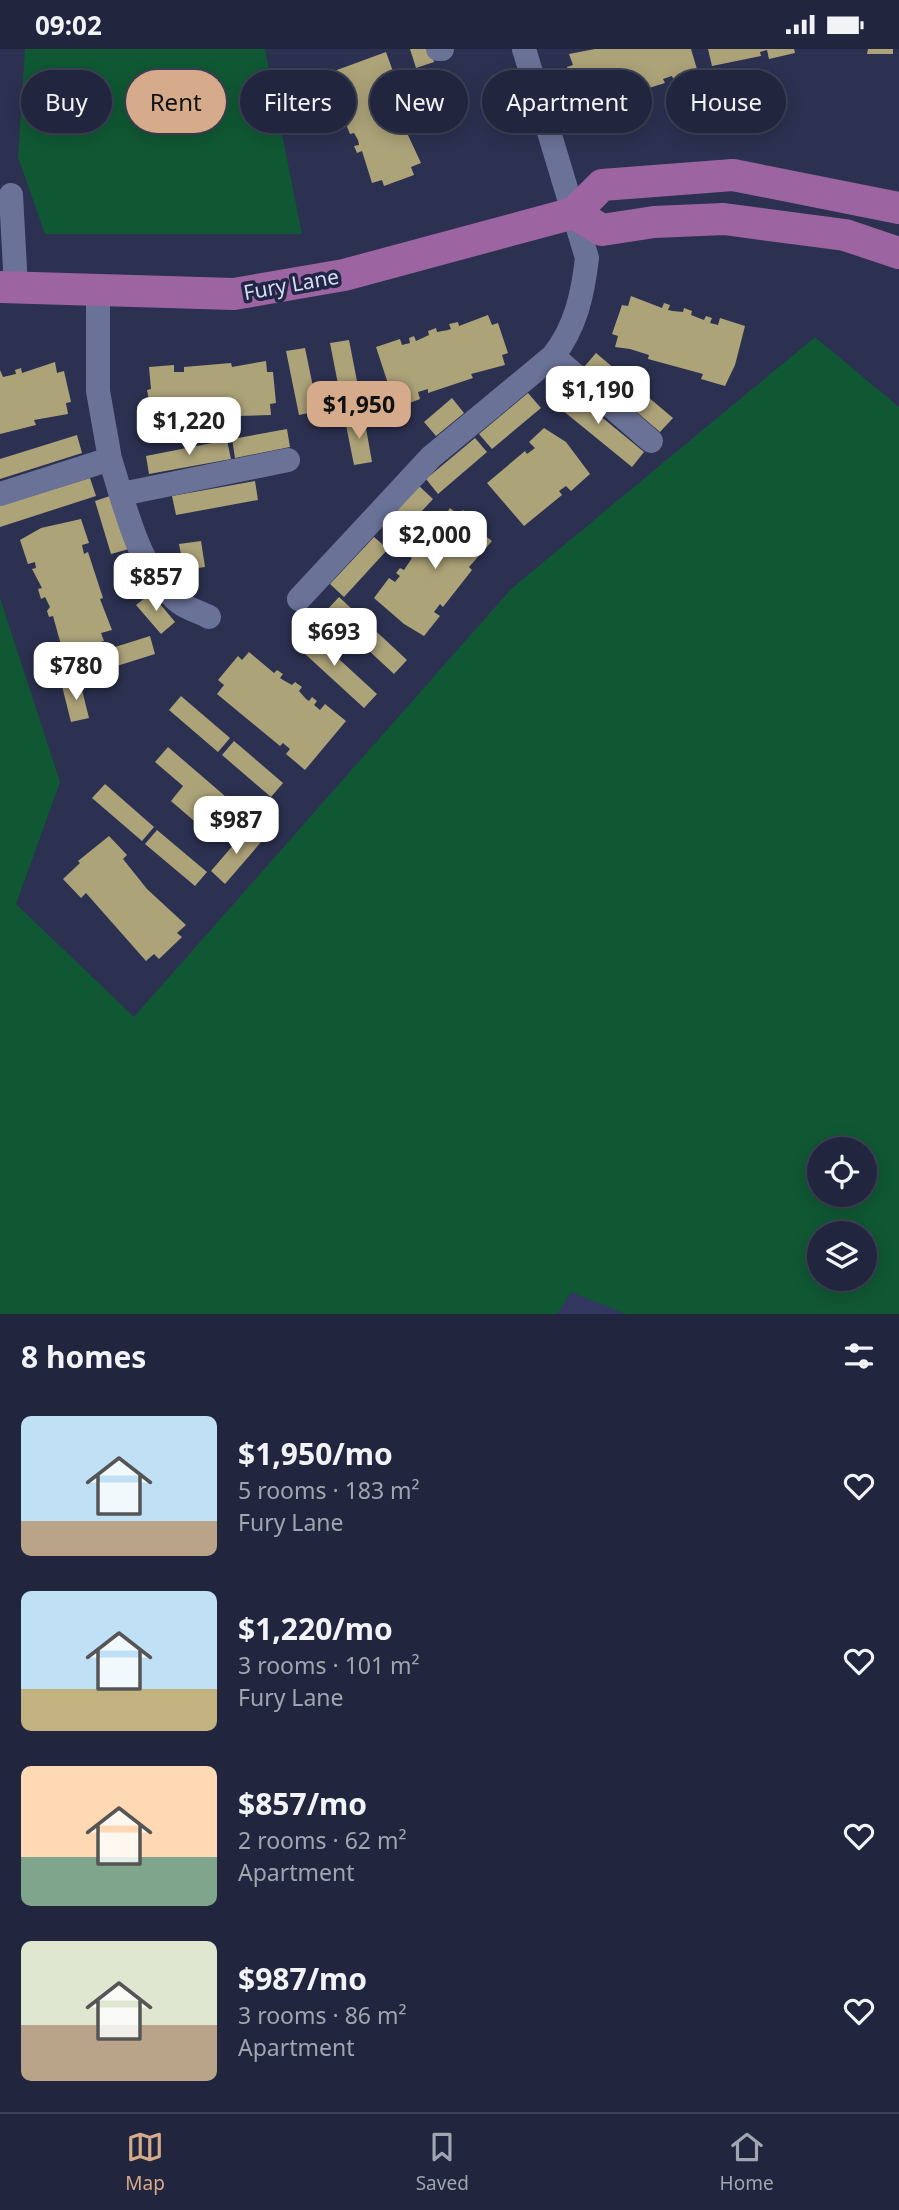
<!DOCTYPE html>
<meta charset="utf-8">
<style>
body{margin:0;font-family:"Noto Sans",sans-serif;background:#292d44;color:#f1f3f6;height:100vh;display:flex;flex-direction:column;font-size:26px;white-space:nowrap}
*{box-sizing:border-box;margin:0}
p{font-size:23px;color:#a2a5b0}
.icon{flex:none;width:38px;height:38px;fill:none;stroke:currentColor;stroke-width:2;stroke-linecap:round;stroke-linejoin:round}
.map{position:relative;height:1265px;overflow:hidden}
.panel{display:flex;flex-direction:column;background:#21253d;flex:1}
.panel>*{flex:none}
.hud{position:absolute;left:21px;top:21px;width:858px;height:63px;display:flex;gap:14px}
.tools{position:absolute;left:807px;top:1088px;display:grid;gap:14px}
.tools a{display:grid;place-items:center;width:70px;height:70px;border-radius:50%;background:#21253d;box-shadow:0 4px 18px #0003,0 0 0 2px #3e4257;font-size:35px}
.price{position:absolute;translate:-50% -60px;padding:0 16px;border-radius:14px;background:#fff;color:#222;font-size:23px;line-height:46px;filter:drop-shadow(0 2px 4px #0008)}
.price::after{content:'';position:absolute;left:50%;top:42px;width:21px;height:16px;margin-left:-10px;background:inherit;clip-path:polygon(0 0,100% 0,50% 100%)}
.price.active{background:#d6ab8b;color:#111}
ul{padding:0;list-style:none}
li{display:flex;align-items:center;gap:21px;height:175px;padding:0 21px}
li span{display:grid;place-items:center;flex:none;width:196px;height:140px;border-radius:10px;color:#555}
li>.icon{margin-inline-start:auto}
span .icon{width:84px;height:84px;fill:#fffc;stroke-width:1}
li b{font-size:30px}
h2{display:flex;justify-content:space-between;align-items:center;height:84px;padding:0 21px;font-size:30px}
.tag{padding:0 24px;border-radius:32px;background:#21253d;box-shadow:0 4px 18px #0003,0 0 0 2px #3e4257;font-size:24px;line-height:63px}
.tag.active{background:#d6ab8b;color:#111}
.status{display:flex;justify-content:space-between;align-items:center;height:49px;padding:0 35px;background:#21253d;direction:ltr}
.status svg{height:19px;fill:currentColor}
.tabs{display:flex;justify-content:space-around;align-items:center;height:98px;border-top:2px solid #3e4257;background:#21253d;font-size:19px;color:#a2a5b0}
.tabs a{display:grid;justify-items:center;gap:4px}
.tabs .active{color:#d6ab8b}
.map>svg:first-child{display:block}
</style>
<div class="status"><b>09:02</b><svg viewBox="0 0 49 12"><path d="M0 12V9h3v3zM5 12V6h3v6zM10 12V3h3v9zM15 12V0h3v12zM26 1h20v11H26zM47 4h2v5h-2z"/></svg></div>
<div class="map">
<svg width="899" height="1265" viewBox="0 0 899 1265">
<rect width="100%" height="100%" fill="#2c3151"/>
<path fill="#32385f" d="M571 1242 626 1265H557Z"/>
<path fill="#105834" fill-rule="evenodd" d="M25 0H265L302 185H45L18 108Z
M815 288 899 358V1265H626L571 1243 557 1265H0V549L60 733 16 855 134 968 511 540ZM819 1101H864V1146H819ZM819 1185H864V1230H819Z"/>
<path fill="#ada379" d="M410 0H430L434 13 416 19Z
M595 0H691L699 27 675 35 672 27 663 30 665 34 620 48 619 43 585 57 582 46 576 48 567 18 573 16 569 5Z
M708 0H794L795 4 769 10 767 1 760 3 761 7 712 17Z
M868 0H893V5H867Z
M386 3 395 28 388 31 392 40 395 38 411 83 407 84 421 114 411 118 414 126 384 137 382 131 372 134 362 102 357 104 354 97 359 96 358 91 354 84 350 85 345 73 350 72 348 67 344 68 339 56 345 55 342 47 336 50 326 25Z
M442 30 457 45 439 63 423 49Z
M631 247 662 259 664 254 670 256 668 261 673 262 683 263 684 259 692 262 691 266 704 271 706 267 712 269 710 274 718 276 720 269 745 277 735 316 725 337 701 330 703 325 648 310 649 306 630 300 615 298 618 287 612 285 622 256 628 257Z
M488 266 492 276 498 274 508 304 502 306 505 316 471 325 473 329 428 344V340L418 343 420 350 396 359 376 298 400 290 402 296 410 294 409 289 414 287 416 292 429 286 428 282 436 279 437 283 448 281 451 280 449 275 458 273 459 277Z
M349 291 363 363 344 366 330 294Z
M305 299 318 362 299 366 286 302Z
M596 304 673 369 660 383 584 318Z
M266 312 267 323H273L276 354 270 355 271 366 238 367V371L230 373 224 370H217L218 374 188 377V371L179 372 180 380 155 382 147 341 151 340 149 318 174 316V323H184V318L231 314 232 318Z
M55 313 57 324 64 322 71 353 66 354 68 365 34 371 36 376 0 385V321L3 328 16 325 15 321 21 319 22 324Z
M564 337 644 403 632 418 551 352Z
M528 344 541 359 492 400 479 385Z
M452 349 464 364 436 387 424 373Z
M364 368 372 413 354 416 345 371Z
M544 379 566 393 590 425 571 442 566 437 559 442 562 446 524 477 487 434 525 402 527 405 535 399 529 393Z
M287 380 290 398 235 409 232 390Z
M77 386 82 404 0 430V410Z
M475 389 487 403 438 445 426 430Z
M227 391 231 410 149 425 146 407Z
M90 429 96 447 0 478V457Z
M255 432 258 451 176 466 172 447Z
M419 437 433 450 408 477 394 464Z
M113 446 129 500 111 505 95 452Z
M450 459 459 466 463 461 487 480 483 485 492 492 469 518 472 521 443 558 440 555 434 563 440 567 424 587 404 575 374 549 389 529 395 533 400 527 396 524 400 519 404 521 412 509 408 507 414 500 417 502 424 495 426 492 422 489 428 482 431 486Z
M81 470 89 494 82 496 84 505 88 503 103 549 100 550 112 581 101 584 104 592 63 603 53 567 49 568 47 562 50 558 45 548 41 550 38 540 42 539 32 520 36 519 35 513 28 515 20 491 41 479Z
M374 488 388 500 344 548 330 535Z
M201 492 205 518 184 521 179 495Z
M131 507 147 541 130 549 114 515Z
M151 544 175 573 161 585 136 556Z
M339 548 407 611 394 625 326 562Z
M305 579 377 645 364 659 292 593Z
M150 587 155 605 82 628 77 610Z
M249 603 274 624 277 621 283 625 280 629 283 631 292 636 295 633 302 638 299 642 306 650 309 652 312 648 317 652 314 656 320 661 325 655 346 672 305 721 286 705 290 700 283 694 280 697 217 645 224 636 218 631 238 607 242 611Z
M80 633 89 669 71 673 62 637Z
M181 647 230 689 218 703 169 661Z
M234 692 283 734 271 748 222 706Z
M168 698 225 747 200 777 171 752 183 737 155 713Z
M105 735 154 778 142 792 92 749Z
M247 780 262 792 225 835 211 822Z
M157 781 207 823 195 837 145 795Z
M109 787 127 806 123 810 147 840 186 876 177 884 182 888 159 910 154 905 146 912 86 844 81 849 63 830 80 814 78 812Z"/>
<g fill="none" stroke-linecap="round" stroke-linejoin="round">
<path stroke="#6b7298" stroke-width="24" d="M438 0H442
M524 0 587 209C583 244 576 278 553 307
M11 146 16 238
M110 410C126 459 137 520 180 554 188 560 200 563 209 568
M0 445 110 410 98 342V241
M122 445 288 411
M299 550 431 408 553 307 651 392"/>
<path stroke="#9d64a2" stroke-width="32" d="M574 164 602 181 654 173 724 170 845 186 899 204
M0 238 234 245 344 226 574 164 602 136 733 126 899 159"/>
</g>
<g text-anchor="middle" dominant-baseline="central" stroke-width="7" stroke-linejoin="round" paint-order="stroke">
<g font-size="21" fill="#d7dbf0" stroke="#222646">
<text transform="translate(291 235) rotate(-10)">Fury Lane</text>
</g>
</g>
</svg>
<div class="tools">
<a><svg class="icon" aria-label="locate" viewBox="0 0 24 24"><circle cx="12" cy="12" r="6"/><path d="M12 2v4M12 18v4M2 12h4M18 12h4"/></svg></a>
<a><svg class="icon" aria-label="layers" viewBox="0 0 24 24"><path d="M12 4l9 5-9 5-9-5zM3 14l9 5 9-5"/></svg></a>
</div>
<b class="price" style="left:598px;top:377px">$1,190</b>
<b class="price active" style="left:359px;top:392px">$1,950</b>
<b class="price" style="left:189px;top:408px">$1,220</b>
<b class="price" style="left:435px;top:522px">$2,000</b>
<b class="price" style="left:156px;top:564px">$857</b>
<b class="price" style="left:334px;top:619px">$693</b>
<b class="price" style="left:76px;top:653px">$780</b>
<b class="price" style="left:236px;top:807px">$987</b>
<div class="hud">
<a class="tag">Buy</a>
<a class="tag active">Rent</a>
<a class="tag">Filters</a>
<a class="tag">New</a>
<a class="tag">Apartment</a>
<a class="tag">House</a>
</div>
</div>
<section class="panel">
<h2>8 homes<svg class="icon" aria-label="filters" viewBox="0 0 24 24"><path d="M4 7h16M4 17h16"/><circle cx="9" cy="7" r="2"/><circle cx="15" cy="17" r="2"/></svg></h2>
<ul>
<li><span style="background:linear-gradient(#bfe0f5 75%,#b9a48a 0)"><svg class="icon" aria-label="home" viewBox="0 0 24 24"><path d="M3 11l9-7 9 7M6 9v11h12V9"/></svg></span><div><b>$1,950/mo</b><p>5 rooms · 183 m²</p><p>Fury Lane</p></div><svg class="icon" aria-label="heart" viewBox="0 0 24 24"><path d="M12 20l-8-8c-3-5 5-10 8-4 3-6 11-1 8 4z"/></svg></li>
<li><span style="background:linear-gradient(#bfe0f5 70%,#c2b280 0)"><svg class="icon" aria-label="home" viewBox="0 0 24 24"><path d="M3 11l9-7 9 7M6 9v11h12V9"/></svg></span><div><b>$1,220/mo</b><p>3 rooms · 101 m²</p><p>Fury Lane</p></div><svg class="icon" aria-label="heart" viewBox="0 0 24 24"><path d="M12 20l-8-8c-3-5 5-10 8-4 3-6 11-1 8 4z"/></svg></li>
<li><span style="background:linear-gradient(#ffd9b3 65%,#7fa58c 0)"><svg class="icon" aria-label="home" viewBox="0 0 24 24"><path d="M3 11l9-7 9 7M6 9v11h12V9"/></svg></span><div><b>$857/mo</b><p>2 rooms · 62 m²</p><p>Apartment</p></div><svg class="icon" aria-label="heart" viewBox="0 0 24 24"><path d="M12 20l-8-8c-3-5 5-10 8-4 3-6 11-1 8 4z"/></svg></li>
<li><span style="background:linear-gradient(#dfe7d0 60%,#b9a48a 0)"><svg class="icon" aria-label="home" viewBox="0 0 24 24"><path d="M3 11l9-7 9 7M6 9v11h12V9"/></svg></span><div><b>$987/mo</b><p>3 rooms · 86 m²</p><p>Apartment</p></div><svg class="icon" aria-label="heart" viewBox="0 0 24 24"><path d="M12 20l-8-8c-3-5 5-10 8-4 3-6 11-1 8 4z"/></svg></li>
</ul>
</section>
<nav class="tabs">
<a class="active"><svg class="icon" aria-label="map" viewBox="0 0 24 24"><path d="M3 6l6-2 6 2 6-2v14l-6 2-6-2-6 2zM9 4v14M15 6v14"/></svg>Map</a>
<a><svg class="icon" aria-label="saved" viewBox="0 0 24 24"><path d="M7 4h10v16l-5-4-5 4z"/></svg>Saved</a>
<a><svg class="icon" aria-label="home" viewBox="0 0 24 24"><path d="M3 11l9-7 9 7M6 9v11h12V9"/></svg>Home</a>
</nav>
